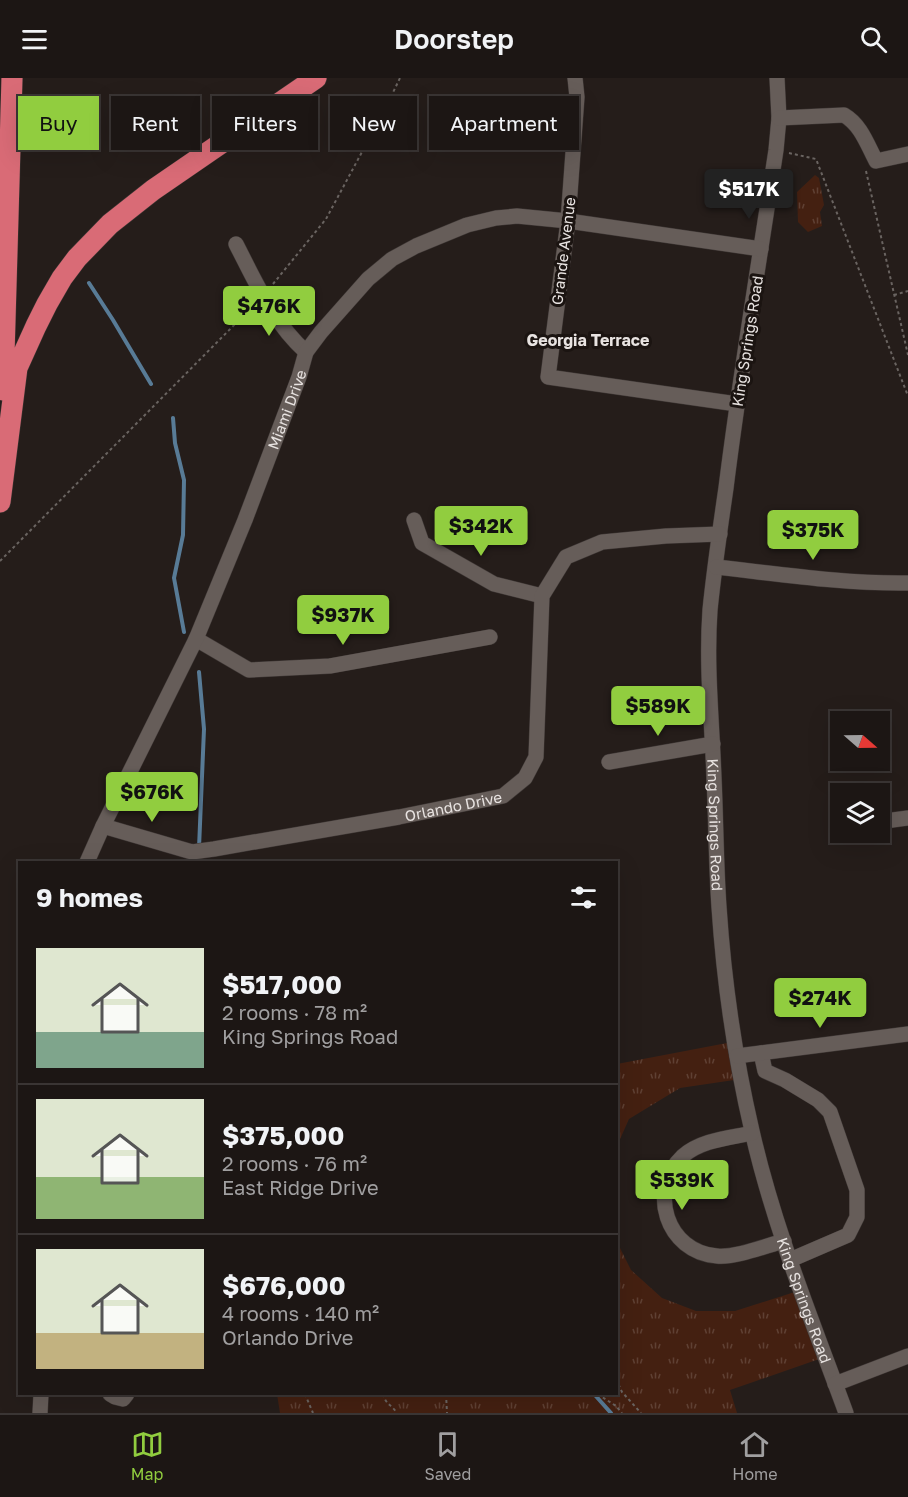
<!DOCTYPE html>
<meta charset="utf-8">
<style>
body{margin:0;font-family:"Golos Text",sans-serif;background:#292322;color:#f1f3f6;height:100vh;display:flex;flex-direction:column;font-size:22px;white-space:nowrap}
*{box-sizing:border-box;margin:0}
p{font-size:20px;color:#a09fa0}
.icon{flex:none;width:33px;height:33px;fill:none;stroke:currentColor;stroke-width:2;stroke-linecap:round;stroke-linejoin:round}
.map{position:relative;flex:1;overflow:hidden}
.sheet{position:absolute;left:18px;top:783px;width:600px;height:534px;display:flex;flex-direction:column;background:#1c1614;border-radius:0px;box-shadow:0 6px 24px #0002,0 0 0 2px #3a3534}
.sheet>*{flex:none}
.hud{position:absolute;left:18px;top:18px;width:600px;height:54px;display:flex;gap:12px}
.needle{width:39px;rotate:110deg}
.buttons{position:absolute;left:830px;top:633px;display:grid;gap:12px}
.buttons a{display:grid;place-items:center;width:60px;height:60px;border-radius:0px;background:#1c1614;box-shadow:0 6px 24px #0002,0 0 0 2px #3a3534;font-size:30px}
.price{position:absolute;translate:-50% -51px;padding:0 14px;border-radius:6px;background:#91cd3f;color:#111;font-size:20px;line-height:39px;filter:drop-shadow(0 2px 3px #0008)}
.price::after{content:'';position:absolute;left:50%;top:36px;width:18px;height:14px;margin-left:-9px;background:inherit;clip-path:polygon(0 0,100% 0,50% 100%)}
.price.selected{background:#222;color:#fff}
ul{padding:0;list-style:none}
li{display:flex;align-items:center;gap:18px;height:150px;padding:0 18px}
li+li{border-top:2px solid #3a3534}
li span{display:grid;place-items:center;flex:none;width:168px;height:120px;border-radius:0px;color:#555}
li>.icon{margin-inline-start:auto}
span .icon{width:72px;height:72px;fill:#fffc;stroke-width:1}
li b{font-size:26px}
h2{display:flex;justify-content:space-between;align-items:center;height:72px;padding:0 18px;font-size:26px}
.chip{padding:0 21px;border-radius:0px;background:#1c1614;box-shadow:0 6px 24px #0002,0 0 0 2px #3a3534;font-size:21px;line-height:54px}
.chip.selected{background:#91cd3f;color:#111}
header{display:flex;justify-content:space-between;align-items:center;height:78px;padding:0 18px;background:#1c1614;font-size:27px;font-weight:600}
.dock{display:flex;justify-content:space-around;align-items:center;height:84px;border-top:2px solid #3a3534;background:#1c1614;font-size:16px;color:#a09fa0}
.dock a{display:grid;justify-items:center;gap:3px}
.dock .selected{color:#91cd3f}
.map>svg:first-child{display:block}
</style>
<header><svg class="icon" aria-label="menu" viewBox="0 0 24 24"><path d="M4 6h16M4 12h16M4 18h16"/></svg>Doorstep<svg class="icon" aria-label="search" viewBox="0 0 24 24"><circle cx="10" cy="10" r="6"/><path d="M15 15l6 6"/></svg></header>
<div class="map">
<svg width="908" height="1335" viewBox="0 0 908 1335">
<defs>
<pattern id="park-tufts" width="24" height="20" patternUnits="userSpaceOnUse" patternTransform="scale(1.5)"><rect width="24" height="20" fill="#442011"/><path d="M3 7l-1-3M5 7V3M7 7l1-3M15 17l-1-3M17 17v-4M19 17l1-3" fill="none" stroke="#5f4033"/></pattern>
</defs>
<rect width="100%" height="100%" fill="#251d1a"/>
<path fill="url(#park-tufts)" d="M815 97 819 100 824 127 820 134 822 148 808 154 798 144 797 114Z
M727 965 734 1002 680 1010 629 1041 617 1068V986Z
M617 1164 631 1192 662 1220 696 1233H735L801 1212 825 1279 730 1312 737 1335H280L277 1316H616Z"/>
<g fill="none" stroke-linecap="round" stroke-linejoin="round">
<path stroke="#587b96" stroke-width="4" d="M89 205 113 242 151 306
M173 340 175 365 184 402 183 457 174 500 184 554
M199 594 204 651 199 770
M594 1316 611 1335"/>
<g stroke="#3e3735" stroke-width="16">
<g id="minor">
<path d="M575 0 577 19 568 143 548 299 737 326"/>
<path id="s1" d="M777 0 779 40 776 72C759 185 740 297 726 410 720 451 714 492 710 532 706 589 712 643 714 700 716 743 716 786 719 829 724 904 735 980 752 1053 774 1150 812 1242 846 1335"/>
<path d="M779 40 844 37C861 47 867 66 876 83L908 76"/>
<path d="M236 166C255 203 274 246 306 274"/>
<path d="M414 442 422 465 494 506 542 518"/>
<path d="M716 489C779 496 844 506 908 505"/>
<path d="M196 561 249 592 330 588 490 559"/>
<path d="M609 684 713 666"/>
<path d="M885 743 908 740"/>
<path id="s2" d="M103 748 192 774 214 771 399 739 503 718 525 700 536 679 542 518 566 479 602 464 666 458 720 456"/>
<path id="s3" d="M87 784 103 748 196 561 245 442 299 299 306 274 321 254 368 201 392 181 416 168 467 147 496 140 517 138 568 143 761 171"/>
<path d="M761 975 765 993 785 1002 818 1022 830 1034 857 1112V1139L848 1157 790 1182"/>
<path d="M737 978 908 956"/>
<path d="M752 1055C729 1060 701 1062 683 1078 647 1112 666 1174 717 1178 735 1180 765 1168 784 1163"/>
<path d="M835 1306 908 1278"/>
<path d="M110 1316 115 1319 123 1321 127 1316"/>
<path d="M40 1335 41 1316"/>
</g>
</g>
<g stroke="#3e3735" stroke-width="22">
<path id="highway" d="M3 312 12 0
M0 424 17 290 36 248 47 226 62 200 77 180 110 146 153 112 316 0"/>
</g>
<path stroke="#6a6461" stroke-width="2" stroke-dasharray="3 3" stroke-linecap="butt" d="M789 75 816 81 908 318
M866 93 908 277
M273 206 326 141 384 33 400 0
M894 217 908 213
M0 483 253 228
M616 1301 622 1314 641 1335
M305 1316 313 1335
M383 1316C386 1327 391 1326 397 1335
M446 1316 447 1335
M600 1316 599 1317 616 1328 622 1335"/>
<use href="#minor" stroke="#665d59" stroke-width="15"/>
<use href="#highway" stroke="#d96b76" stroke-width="21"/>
</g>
<g text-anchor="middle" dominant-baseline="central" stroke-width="6" stroke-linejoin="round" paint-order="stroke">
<g font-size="15" fill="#e8e3e1" stroke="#1b1411">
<text transform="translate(563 173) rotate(-83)">Grande Avenue</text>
<text transform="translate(747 263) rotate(-81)">King Springs Road</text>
<text stroke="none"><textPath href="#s3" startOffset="495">Miami Drive</textPath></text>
<text stroke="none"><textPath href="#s2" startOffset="358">Orlando Drive</textPath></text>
<text stroke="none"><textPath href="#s1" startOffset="752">King Springs Road</textPath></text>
<text stroke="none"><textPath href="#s1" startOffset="1238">King Springs Road</textPath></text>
</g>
<g font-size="16" font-weight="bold" fill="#e8e3e1" stroke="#1b1411">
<text x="588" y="262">Georgia Terrace</text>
</g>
</g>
</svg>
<div class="buttons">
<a><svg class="needle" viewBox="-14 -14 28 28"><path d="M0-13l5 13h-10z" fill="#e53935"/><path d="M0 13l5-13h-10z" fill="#a09fa0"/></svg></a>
<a><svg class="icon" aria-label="layers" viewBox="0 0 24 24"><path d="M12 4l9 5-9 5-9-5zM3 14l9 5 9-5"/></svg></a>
</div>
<b class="price selected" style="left:749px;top:142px">$517K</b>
<b class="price" style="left:269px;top:259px">$476K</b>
<b class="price" style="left:481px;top:479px">$342K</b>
<b class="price" style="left:813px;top:483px">$375K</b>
<b class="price" style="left:343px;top:568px">$937K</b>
<b class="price" style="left:658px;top:659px">$589K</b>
<b class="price" style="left:152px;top:745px">$676K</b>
<b class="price" style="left:820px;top:951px">$274K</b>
<b class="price" style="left:682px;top:1133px">$539K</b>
<div class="hud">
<a class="chip selected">Buy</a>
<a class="chip">Rent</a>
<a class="chip">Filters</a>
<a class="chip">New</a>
<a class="chip">Apartment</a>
</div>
<section class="sheet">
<h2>9 homes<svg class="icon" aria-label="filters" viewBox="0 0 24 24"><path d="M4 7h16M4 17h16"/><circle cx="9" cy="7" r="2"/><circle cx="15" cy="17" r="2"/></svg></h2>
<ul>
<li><span style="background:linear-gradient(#dfe7d0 70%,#7fa58c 0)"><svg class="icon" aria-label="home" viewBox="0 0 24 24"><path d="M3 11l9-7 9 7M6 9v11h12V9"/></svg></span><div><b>$517,000</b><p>2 rooms · 78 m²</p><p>King Springs Road</p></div></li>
<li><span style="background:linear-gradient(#dfe7d0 65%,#8fb573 0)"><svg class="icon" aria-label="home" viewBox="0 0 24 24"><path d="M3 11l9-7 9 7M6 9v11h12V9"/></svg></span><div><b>$375,000</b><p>2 rooms · 76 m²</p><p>East Ridge Drive</p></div></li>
<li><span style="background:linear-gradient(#dfe7d0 70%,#c2b280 0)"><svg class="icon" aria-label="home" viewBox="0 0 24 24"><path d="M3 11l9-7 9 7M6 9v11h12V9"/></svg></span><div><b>$676,000</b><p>4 rooms · 140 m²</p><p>Orlando Drive</p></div></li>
</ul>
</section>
</div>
<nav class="dock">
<a class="selected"><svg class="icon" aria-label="map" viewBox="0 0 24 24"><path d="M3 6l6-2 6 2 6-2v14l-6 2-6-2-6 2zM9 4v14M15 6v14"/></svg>Map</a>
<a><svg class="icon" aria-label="saved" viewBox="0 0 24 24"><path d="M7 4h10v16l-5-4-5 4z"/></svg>Saved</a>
<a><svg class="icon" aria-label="home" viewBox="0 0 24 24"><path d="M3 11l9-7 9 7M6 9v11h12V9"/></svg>Home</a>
</nav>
